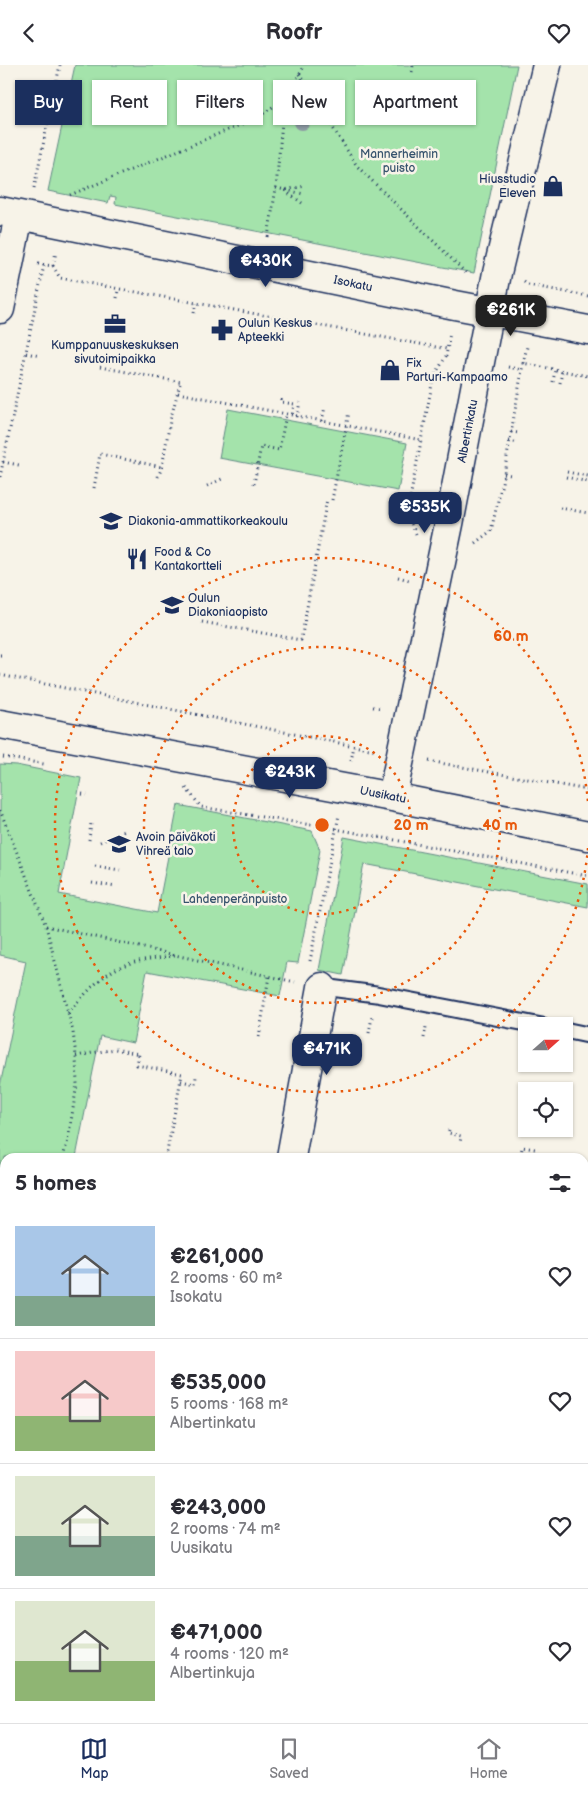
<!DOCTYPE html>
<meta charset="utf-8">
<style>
body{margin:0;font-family:"Balsamiq Sans",sans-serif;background:#f7f7f7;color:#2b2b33;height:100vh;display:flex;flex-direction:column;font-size:19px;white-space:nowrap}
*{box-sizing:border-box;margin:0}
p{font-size:16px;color:#7c7c81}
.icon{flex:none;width:28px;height:28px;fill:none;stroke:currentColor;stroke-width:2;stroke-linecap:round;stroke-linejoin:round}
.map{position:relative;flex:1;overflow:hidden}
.drawer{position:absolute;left:0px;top:1088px;width:589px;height:571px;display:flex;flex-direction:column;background:#fff;border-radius:15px 15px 0 0;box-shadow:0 1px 4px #0004}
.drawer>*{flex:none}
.top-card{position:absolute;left:15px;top:15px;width:559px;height:45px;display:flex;gap:10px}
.needle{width:32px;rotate:69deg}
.tools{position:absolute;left:518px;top:952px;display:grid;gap:10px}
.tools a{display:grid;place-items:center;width:55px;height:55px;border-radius:0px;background:#fff;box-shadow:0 1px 4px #0004;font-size:25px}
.price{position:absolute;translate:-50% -42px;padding:0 11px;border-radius:10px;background:#1b2f5e;color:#fff;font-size:16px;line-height:32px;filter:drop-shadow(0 1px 2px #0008)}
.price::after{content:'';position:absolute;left:50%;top:30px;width:15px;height:11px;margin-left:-8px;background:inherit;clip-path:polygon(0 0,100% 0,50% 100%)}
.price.on{background:#222;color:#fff}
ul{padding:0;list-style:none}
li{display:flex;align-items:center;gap:15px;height:125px;padding:0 15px}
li+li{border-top:1px solid #e1e1e2}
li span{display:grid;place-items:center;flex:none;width:140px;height:100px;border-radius:0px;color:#555}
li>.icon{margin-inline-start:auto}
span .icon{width:60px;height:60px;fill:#fffc;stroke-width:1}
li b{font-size:21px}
h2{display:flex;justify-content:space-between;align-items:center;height:60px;padding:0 15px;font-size:21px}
.chip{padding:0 18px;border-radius:0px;background:#fff;box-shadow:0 1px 4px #0004;font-size:18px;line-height:45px}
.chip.on{background:#1b2f5e;color:#fff}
header{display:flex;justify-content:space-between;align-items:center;height:65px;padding:0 15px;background:#fff;font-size:22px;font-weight:600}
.menu{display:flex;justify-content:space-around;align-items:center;height:70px;border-top:1px solid #e1e1e2;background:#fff;font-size:14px;color:#7c7c81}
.menu a{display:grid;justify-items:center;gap:2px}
.menu .on{color:#1b2f5e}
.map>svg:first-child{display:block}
</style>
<header><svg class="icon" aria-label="back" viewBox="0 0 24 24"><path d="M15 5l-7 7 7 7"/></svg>Roofr<svg class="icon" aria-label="heart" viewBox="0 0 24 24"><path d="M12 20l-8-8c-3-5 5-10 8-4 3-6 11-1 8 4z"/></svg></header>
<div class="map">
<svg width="588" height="1658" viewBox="0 0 588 1658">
<rect width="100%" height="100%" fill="#f7f3e8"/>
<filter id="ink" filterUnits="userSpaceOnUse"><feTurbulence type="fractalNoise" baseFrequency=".02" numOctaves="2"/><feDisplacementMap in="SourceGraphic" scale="10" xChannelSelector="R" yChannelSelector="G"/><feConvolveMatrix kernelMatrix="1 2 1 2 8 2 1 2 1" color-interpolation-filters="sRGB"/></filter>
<g filter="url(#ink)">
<path fill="#a4e3ab" stroke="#608984" d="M75 0H517L474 208 115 139 116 132 110 131 108 138 48 126Z
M228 344 407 378 398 426 219 393Z
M0 699 16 700 81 713 59 829 157 848 178 740 312 766 320 785 298 898 287 897 280 931 147 906 133 978 100 971 76 1092H5V1123L0 1122V1021L26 896 0 890Z
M344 772 588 819V842L364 799 343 910 319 905Z
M588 1135V1207H584V1139Z
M584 1295H588V1619L584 1639Z
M200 1654H241L240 1658H199Z
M292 1654H581L580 1658H291Z"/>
<path fill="#95d1f6" stroke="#6490b9" d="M584 1297H588V1350L584 1368Z"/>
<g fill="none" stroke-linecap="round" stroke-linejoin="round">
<g stroke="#1b2f5e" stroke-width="19">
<path id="lane" d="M322 922 376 929 542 961
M564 965 588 970
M0 1385 5 1386"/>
</g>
<g stroke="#1b2f5e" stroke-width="31">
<path id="street" d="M0 146 455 240 588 265
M0 244 19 150
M291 1092 322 922
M0 1151 5 1152
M0 1221 5 1222
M584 1238H588
M584 1258 588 1259
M272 1658 273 1654"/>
</g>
<g stroke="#1b2f5e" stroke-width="31">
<path id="secondary" d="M0 659 392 732 588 771
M392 732 449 459 497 208 547 0"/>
</g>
<path stroke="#1b2f5e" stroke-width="3" stroke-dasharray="1 4" stroke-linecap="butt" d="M412 7 413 0
M299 9 357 101 468 210
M34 123 60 0
M276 123 304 129
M70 130 240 60 264 48 284 34 305 0
M302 138 284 125 305 121
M268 172 276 123 284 35
M38 199 53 201 60 213 447 284
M53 201 56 187
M524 217 528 220 588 231
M117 233 118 224
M194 248 196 238
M26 288 40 291
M523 298 527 282
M100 302 181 317
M508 302 522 305 523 298 588 311
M553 317 555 305
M560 318 562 306
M178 328 421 375
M281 334V337L294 339 292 351
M297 352 300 337
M322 356 325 342
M511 367 519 368
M509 376 518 378
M3 397 19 400
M567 407 588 411
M504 409 511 410
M0 412 44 200
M158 412 162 402 170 356 181 315
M566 412 588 417
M254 419 261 381 279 385 286 350
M207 421 224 413
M94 423 100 389 162 402
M332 435 349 347
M560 443 588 448
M416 469 407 449 433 314 446 291 450 268
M475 478 491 466 504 409 522 305
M398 512 409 515
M202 557 301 575 327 434
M0 590H3
M0 610 374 685
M373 642 381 643
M3 692 44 699
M351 696 354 681
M429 696 588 725
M186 723 201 742 336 764 588 811
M82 729 87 730
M0 745 46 861 73 967 76 991 77 1019 68 1075 63 1092
M89 775 91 758
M100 777 127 765
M95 801 120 805
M92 818 116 822
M46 861 295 917
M310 896 339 750
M68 948C82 933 96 915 114 905 131 895 156 893 175 891
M369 968 372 952
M259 972 269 911
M424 973 426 962
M76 991 115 984 139 989 137 1000 182 1009 166 1092
M181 1016 195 1019 196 1012
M449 1065 448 1068 461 1071 460 1079
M521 1090 522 1082 535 1084V1081
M584 1174 588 1171
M466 1658 467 1654
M588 1658V1656"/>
<use href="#lane" stroke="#f7f3e8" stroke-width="15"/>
<use href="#street" stroke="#f7f3e8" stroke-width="28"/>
<use href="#secondary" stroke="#f7f3e8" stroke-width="28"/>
</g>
<circle fill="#8d9ba4" cx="302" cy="57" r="8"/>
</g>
<g fill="none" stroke="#e8590c" stroke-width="2.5" stroke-dasharray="2.5 5">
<circle cx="322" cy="760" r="89"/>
<circle cx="322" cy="760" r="178"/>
<path d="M588 783A267 267 0 1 1 588 737"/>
</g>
<defs>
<g id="shop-bare" transform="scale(1.725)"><path d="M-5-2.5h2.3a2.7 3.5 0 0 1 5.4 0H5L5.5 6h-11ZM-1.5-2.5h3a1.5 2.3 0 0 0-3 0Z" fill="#1b2f5e" stroke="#f7f3e8" stroke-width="2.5" paint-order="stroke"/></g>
<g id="office-bare" transform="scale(1.725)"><path d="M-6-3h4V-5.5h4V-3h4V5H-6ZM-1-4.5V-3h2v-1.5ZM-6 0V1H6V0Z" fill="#1b2f5e" stroke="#f7f3e8" stroke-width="2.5" paint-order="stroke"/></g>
<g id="pharmacy-bare" transform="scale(1.725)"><path d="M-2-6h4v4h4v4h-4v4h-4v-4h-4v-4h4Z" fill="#1b2f5e" stroke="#f7f3e8" stroke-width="2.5" paint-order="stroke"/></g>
<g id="university-bare" transform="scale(1.725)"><path d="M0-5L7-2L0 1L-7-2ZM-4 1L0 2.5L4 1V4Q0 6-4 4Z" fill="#1b2f5e" stroke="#f7f3e8" stroke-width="2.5" paint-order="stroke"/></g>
<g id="restaurant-bare" transform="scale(1.725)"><path d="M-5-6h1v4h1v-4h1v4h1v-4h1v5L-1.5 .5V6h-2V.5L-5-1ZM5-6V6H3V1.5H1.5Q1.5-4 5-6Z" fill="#1b2f5e" stroke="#f7f3e8" stroke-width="2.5" paint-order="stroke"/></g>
<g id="school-bare" transform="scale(1.725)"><path d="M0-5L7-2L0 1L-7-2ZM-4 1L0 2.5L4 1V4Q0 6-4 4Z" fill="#1b2f5e" stroke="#f7f3e8" stroke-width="2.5" paint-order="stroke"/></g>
</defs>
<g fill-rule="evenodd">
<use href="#shop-bare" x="553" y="121"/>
<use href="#office-bare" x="115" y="259"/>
<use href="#pharmacy-bare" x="222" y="265"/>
<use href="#shop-bare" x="390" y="305"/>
<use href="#university-bare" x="111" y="456"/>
<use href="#restaurant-bare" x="137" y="494"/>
<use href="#university-bare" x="172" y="540"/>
<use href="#school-bare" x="119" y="779"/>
</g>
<g text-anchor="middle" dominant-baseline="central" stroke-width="5" stroke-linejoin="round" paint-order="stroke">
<g font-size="12" fill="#36536d" stroke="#f7f3e8">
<text x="399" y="89">Mannerheimin<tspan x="399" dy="14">puisto</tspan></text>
<text x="235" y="834">Lahdenperänpuisto</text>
</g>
<g font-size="12" fill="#1b2f5e" stroke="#f7f3e8" text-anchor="start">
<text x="536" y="114" text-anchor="end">Hiusstudio<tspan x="536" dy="14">Eleven</tspan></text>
<text x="238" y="258">Oulun Keskus<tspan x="238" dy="14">Apteekki</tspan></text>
<text x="115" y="280" text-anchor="middle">Kumppanuuskeskuksen<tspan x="115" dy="14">sivutoimipaikka</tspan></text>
<text x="406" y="298">Fix<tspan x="406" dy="14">Parturi-Kampaamo</tspan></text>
<text x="128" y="456">Diakonia-ammattikorkeakoulu</text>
<text x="154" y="487">Food &amp; Co<tspan x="154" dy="14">Kantakortteli</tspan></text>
<text x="188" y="533">Oulun<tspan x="188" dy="14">Diakoniaopisto</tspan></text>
<text x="136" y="772">Avoin päiväkoti<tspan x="136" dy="14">Vihreä talo</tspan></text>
</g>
<g font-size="12" fill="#1b2f5e" stroke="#f7f3e8">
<text transform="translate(353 219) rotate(12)">Isokatu</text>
<text transform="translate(468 366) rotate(-79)">Albertinkatu</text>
<text transform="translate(383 730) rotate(11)">Uusikatu</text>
</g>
</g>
<circle cx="322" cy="760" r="8" fill="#e8590c" stroke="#f7f3e8" stroke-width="2.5"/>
<g font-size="15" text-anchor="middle" font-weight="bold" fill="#e8590c" stroke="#f7f3e8" stroke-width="5" stroke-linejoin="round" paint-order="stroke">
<text x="511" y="576">60 m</text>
<text x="411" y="765">20 m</text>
<text x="500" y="765">40 m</text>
</g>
</svg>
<div class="tools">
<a><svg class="needle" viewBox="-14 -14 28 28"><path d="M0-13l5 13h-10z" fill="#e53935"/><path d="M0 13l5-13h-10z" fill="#7c7c81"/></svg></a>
<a><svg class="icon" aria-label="locate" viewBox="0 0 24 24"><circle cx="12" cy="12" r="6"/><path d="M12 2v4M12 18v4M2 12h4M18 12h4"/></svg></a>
</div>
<b class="price" style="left:266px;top:223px">€430K</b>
<b class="price on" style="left:511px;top:272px">€261K</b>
<b class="price" style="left:425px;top:469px">€535K</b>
<b class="price" style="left:290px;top:734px">€243K</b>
<b class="price" style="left:327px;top:1011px">€471K</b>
<div class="top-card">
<a class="chip on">Buy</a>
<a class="chip">Rent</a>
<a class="chip">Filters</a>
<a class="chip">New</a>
<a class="chip">Apartment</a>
</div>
<section class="drawer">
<h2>5 homes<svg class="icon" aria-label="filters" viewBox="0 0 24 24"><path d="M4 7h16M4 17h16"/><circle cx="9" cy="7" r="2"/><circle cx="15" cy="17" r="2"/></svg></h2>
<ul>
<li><span style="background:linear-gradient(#a9c7e8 70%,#7fa58c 0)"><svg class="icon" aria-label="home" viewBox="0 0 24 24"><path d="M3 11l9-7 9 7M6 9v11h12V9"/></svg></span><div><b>€261,000</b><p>2 rooms · 60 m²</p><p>Isokatu</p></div><svg class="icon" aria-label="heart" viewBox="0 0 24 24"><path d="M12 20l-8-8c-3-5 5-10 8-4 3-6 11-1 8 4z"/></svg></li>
<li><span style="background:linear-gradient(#f6c9c9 65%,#8fb573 0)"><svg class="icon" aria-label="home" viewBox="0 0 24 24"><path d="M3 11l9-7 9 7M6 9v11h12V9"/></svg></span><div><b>€535,000</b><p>5 rooms · 168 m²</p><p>Albertinkatu</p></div><svg class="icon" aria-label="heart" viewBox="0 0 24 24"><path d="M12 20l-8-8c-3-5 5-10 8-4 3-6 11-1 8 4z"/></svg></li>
<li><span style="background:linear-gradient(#dfe7d0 60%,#7fa58c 0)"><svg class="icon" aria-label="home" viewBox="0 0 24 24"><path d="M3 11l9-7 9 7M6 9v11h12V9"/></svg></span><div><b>€243,000</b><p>2 rooms · 74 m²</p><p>Uusikatu</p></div><svg class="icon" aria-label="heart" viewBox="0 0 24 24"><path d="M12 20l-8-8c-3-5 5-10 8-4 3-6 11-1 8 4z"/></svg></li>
<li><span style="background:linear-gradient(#dfe7d0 60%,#8fb573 0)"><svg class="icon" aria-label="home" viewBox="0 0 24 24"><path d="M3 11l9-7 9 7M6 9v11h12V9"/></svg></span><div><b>€471,000</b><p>4 rooms · 120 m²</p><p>Albertinkuja</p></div><svg class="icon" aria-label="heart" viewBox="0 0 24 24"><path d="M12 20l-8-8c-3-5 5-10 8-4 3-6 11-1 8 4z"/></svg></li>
</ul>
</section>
</div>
<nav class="menu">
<a class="on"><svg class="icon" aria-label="map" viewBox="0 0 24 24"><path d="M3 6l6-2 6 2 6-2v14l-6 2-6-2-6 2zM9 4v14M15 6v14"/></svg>Map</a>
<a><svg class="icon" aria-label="saved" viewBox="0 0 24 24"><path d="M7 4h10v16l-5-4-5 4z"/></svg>Saved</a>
<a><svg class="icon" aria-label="home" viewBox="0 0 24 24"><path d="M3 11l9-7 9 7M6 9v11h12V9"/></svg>Home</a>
</nav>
